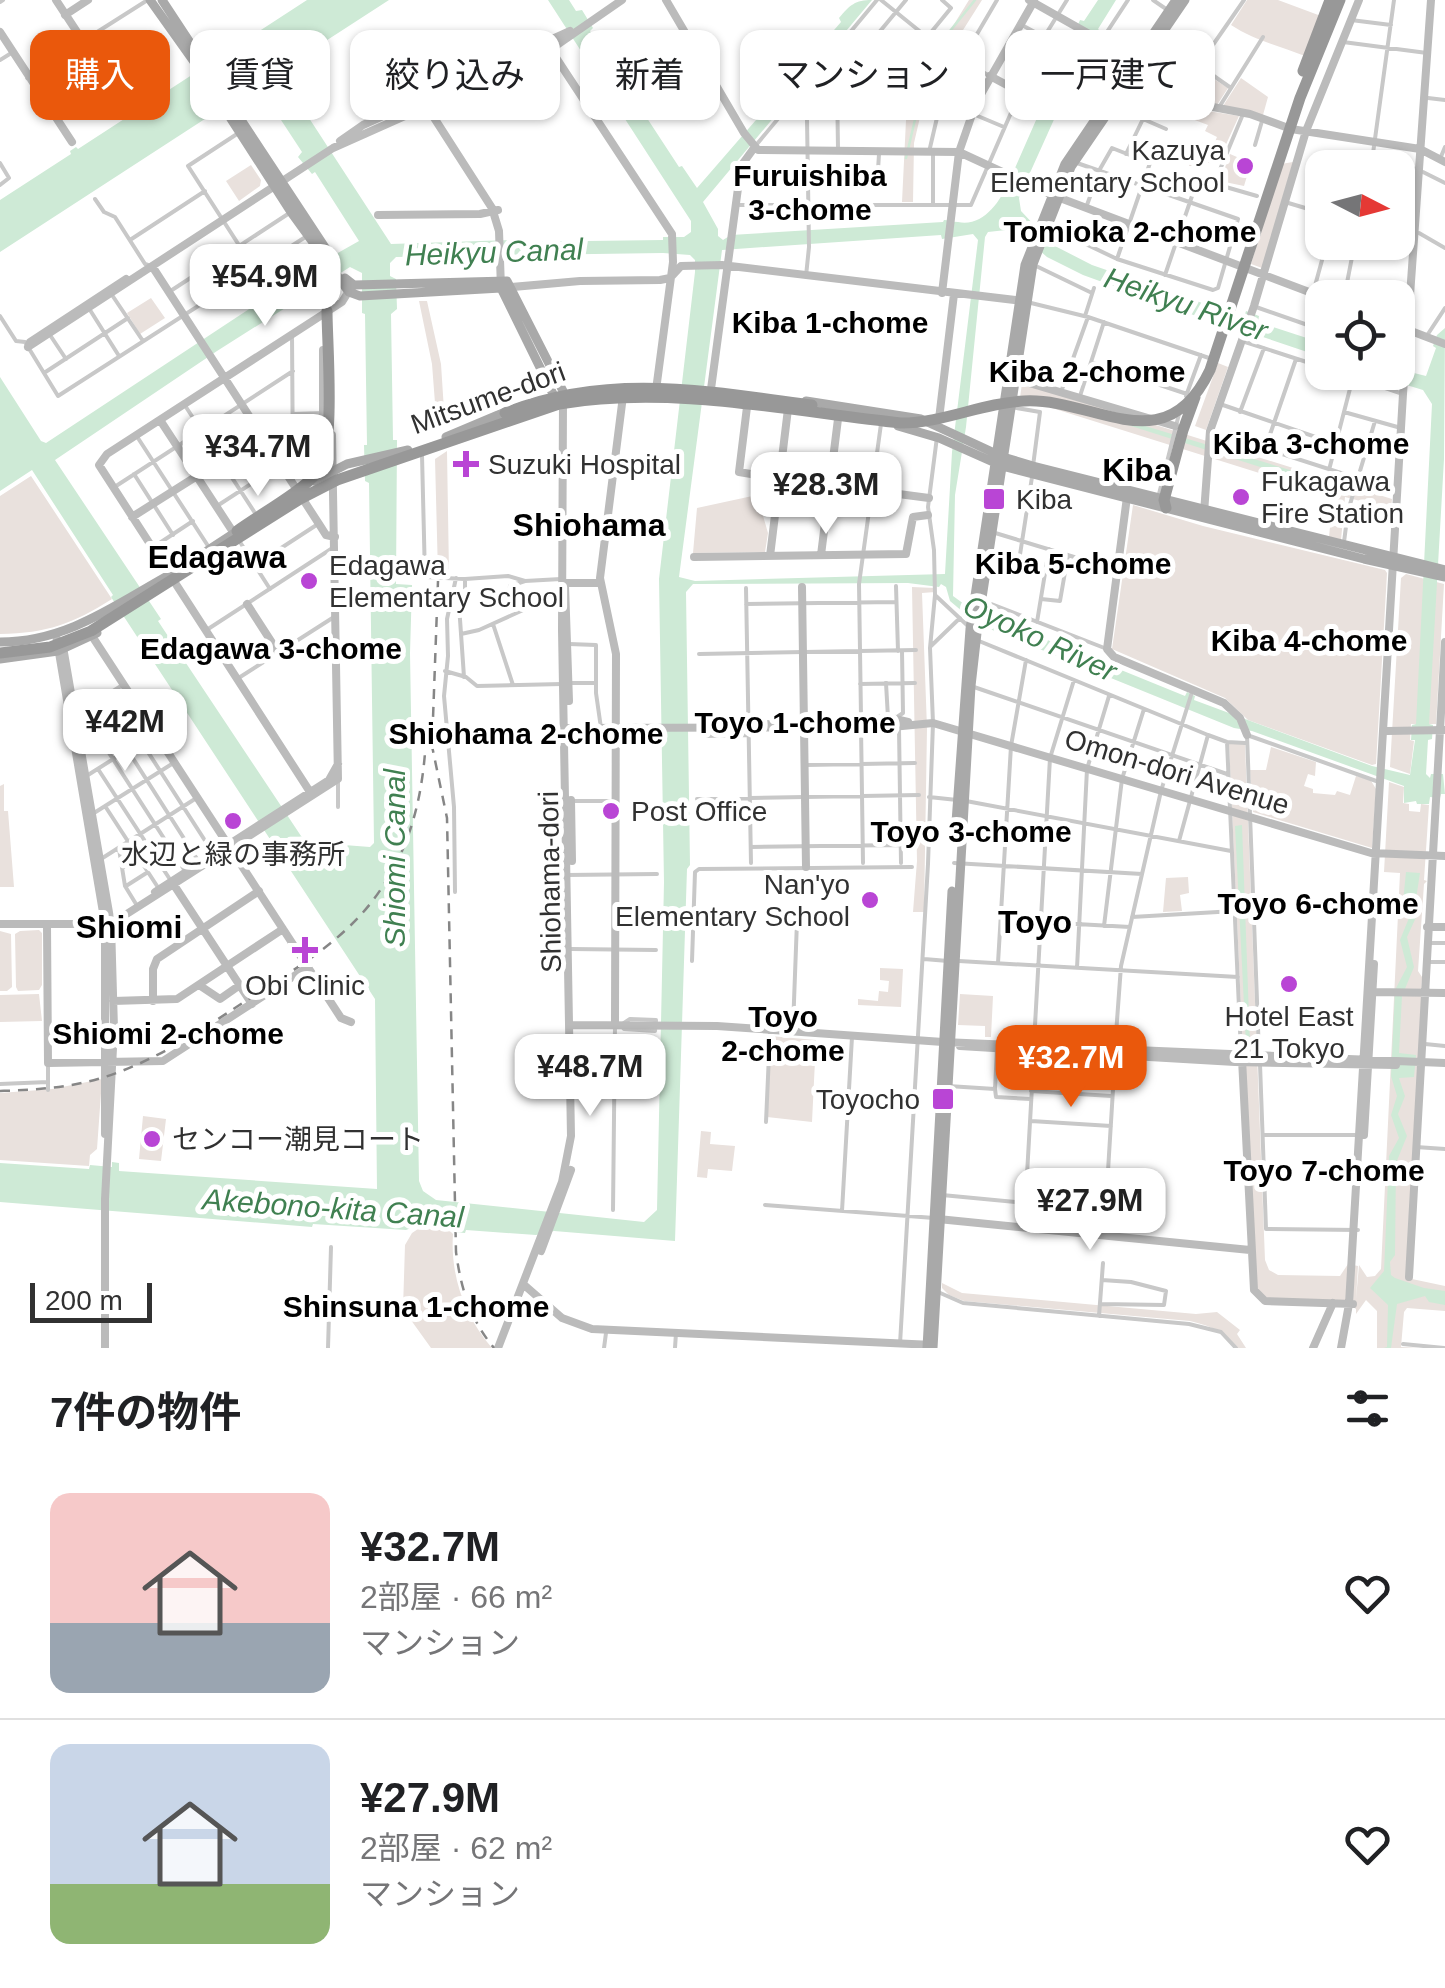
<!DOCTYPE html>
<html lang="ja">
<meta charset="utf-8">
<style>
body{margin:0;font-family:Helvetica,"Noto Sans JP",sans-serif;background:#f6f6f6;color:#202124;height:100vh;display:flex;flex-direction:column;font-size:38px;white-space:nowrap}
*{box-sizing:border-box;margin:0}
p{font-size:32px;color:#757577}
.icon{flex:none;width:55px;height:55px;fill:none;stroke:currentColor;stroke-width:2;stroke-linecap:round;stroke-linejoin:round}
.map{position:relative;height:1348px;overflow:hidden}
.panel{display:flex;flex-direction:column;background:#fff;flex:1}
.panel>*{flex:none}
.banner{position:absolute;left:30px;top:30px;width:1385px;height:90px;display:flex;gap:20px}
.needle{width:65px;rotate:96deg}
.fabs{position:absolute;left:1305px;top:150px;display:grid;gap:20px}
.fabs a{display:grid;place-items:center;width:110px;height:110px;border-radius:20px;background:#fff;box-shadow:0 2px 8px #0004;font-size:50px}
.scale{position:absolute;left:30px;bottom:25px;width:122px;box-sizing:border-box;padding-left:10px;border:5px solid #313131;border-top:0;font-size:28px;line-height:35px;white-space:nowrap;color:#313131;-webkit-text-stroke:8px #fff;paint-order:stroke}
.price{position:absolute;translate:-50% -85px;padding:0 22px;border-radius:20px;background:#fff;color:#222;font-size:32px;line-height:65px;filter:drop-shadow(0 2px 5px #0008)}
.price::after{content:'';position:absolute;left:50%;top:60px;width:30px;height:22px;margin-left:-15px;background:inherit;clip-path:polygon(0 0,100% 0,50% 100%)}
.price.active{background:#ea580c;color:#fff}
ul{padding:0;list-style:none}
li{display:flex;align-items:center;gap:30px;height:250px;padding:0 50px}
li+li{border-top:2px solid #e0e0e0}
li span{display:grid;place-items:center;flex:none;width:280px;height:200px;border-radius:20px;color:#555}
li>.icon{margin-inline-start:auto}
span .icon{width:120px;height:120px;fill:#fffc;stroke-width:1}
li b{font-size:42px}
h2{display:flex;justify-content:space-between;align-items:center;height:120px;padding:0 50px;font-size:42px}
.tag{padding:0 35px;border-radius:20px;background:#fff;box-shadow:0 2px 8px #0004;font-size:35px;line-height:90px}
.tag.active{background:#ea580c;color:#fff}
.map>svg:first-child{display:block}
</style>
<div class="map">
<svg width="1445" height="1348" viewBox="0 0 1445 1348">
<rect width="100%" height="100%" fill="#fff"/>
<path fill="#e9e1dd" d="M969 0H982L927 87 914 143 913 202H902L908 79 917 84Z
M1247 0H1278L1321 16 1305 56C1279 46 1254 40 1231 25Z
M1206 74 1228 88 1217 105 1185 93 1188 86 1195 90Z
M1241 78 1268 97 1263 115 1223 106Z
M1202 110 1239 116 1217 164 1201 162 1197 166H1189L1194 150 1202 142 1213 146 1217 137 1205 131 1208 125 1192 119 1193 115H1200Z
M1230 154 1251 163 1244 186 1220 181Z
M1293 162 1262 268 1251 264 1281 164Z
M251 165 261 180 260 186 239 201 226 181Z
M151 298 165 318 140 334 127 313Z
M419 301H427L441 364 445 426 437 429 432 364Z
M1218 363 1228 367 1206 430 1195 426Z
M1022 383 1392 499 1391 509 1345 497 1341 540 1329 537 1333 496 1020 398Z
M447 451 449 573 438 574 435 459Z
M31 476 112 599C72 624 48 633 0 634V496Z
M757 495 768 533 765 552 693 553 697 508Z
M1133 505 1203 526 1385 570 1387 573 1376 764 1372 765 1248 720 1225 698 1112 649Z
M1406 574 1444 584 1436 724H1411L1410 740 1414 741 1410 774 1390 767 1401 578Z
M912 587 935 588V592L922 593 927 728 924 912H913L917 861Z
M1229 744H1245L1265 1260 1269 1270 1278 1275 1340 1276 1348 1264 1358 1266 1356 1299 1359 1265 1367 1277 1375 1276 1381 1269 1400 873 1384 872 1389 782 1404 787 1403 803 1409 804V811L1420 812 1421 804 1429 805 1424 880 1427 881 1424 884 1418 971 1422 977 1412 1279 1445 1286V1311L1407 1308 1404 1312 1401 1347 1420 1348H1377V1311L1366 1300 1356 1314V1309L1346 1302 1266 1299 1258 1294 1252 1250Z
M1271 747 1316 762 1315 776 1308 774 1304 786 1313 789V793L1335 795 1337 791 1350 795 1356 776 1370 779 1376 789 1372 848 1253 812 1250 770H1266Z
M4 784V811H8L14 887H0V786Z
M1188 877 1189 893 1180 895 1182 911 1163 912 1166 878Z
M39 930 42 933V985L39 990 18 991 16 987 15 934 20 931Z
M0 931 11 934 12 987 7 991H0Z
M880 968 903 969 901 1007 858 1005V999L878 1001 879 991 888 992 889 981 880 980Z
M39 994 42 1021 0 1022V995Z
M960 994 993 996 991 1037H985V1026L958 1025Z
M770 1036 816 1040 812 1122 767 1117Z
M102 1079 97 1149 90 1155 89 1166 0 1160V1093L52 1089Z
M143 1116 166 1119 161 1161 139 1159Z
M701 1131 711 1132 710 1144 735 1146 732 1171 708 1169 707 1178 697 1177Z
M421 1227 449 1230 453 1234C450 1276 465 1317 492 1348H431L403 1309 405 1245 412 1233Z
M942 1283 962 1293 1196 1314 1217 1312 1240 1330 1237 1334 1246 1348H1236C1223 1331 1211 1326 1190 1321L964 1301 949 1295 942 1288Z"/>
<path fill="#ceead6" fill-rule="evenodd" d="M307 0H389L284 68 281 75 391 244 510 240 511 242 663 240V237H684L691 232V221L548 0H569L576 11 582 10 593 28 590 31 679 167 682 166 697 188 841 22 839 18C850 5 855 0 872 0L703 202 718 229V236L723 240 731 235 943 222 944 220C949 220 953 222 958 222 983 227 1000 202 1008 183L1005 181 1011 167 1015 168 1080 20 1084 21 1098 0H1116L1098 29 1100 31 1093 45 1088 44 1029 175 1033 178 1027 192 1022 190 1019 198 1021 211 1053 245 1092 265 1237 315 1244 317 1246 311 1259 316 1258 322 1322 343V357L1254 334 1252 339 1239 334 1240 329H1232L1083 275 1047 257 1015 229 988 232 985 237 966 427 955 495 953 596 964 604 966 601 991 617 1185 696 1187 692 1195 696 1194 700 1372 766 1410 775 1415 740H1411L1412 725 1416 724 1432 404 1423 390 1367 373 1398 372V369L1426 376 1436 348 1433 346 1437 335 1445 328 1444 459 1429 724 1433 725 1432 739 1428 740 1426 774 1430 778 1431 774H1443L1445 794H1441L1440 798 1430 797 1429 804H1417L1416 801 1404 803V786L1252 731 1234 728 985 627 963 615V612L950 601 946 587 941 584 939 587 908 583 693 584 686 592 690 865 687 869 675 1241 554 1231 536 1235 466 1230 465 1233 453 1232 447 1227 421 1224 406 1230 313 1224 312 1227 0 1202V1163L89 1169 90 1165 112 1167V1162L119 1163V1171L377 1189 375 999 111 597 113 595 32 470 0 491V377L41 441 46 443 313 267 359 241 315 172 312 174 298 157 302 152 260 88 255 86 238 98 239 101 214 117 211 115 0 252V200L71 154 70 151 76 147 78 149ZM973 234 978 240 952 452 945 574 695 581 679 577 722 250 941 235 942 239ZM663 253 690 255 695 260V272L659 579 664 882 657 1210 644 1222 436 1200 423 1191 419 1181 410 653 412 585 396 584 397 440H393L391 314 397 309 396 279 390 276V263L396 257ZM350 267 362 273V313L365 314 367 445H364L365 481 369 483 374 843 370 847 305 842 158 621 161 619 55 460 217 351Z
M1109 419 1142 425 1346 487 1342 493Z
M1242 825 1250 1044 1246 1045 1235 826Z
M1406 872 1420 873 1416 899 1418 913 1407 937 1414 967 1402 996 1399 1053 1416 1055 1414 1077 1399 1078 1405 1096 1398 1114 1407 1136 1396 1163 1395 1255 1390 1262 1391 1275 1395 1278 1424 1288 1445 1291V1305L1429 1302 1425 1296 1397 1304 1391 1348H1384L1387 1347 1388 1305 1370 1288 1384 1271 1389 1156 1399 1138 1391 1115 1397 1096 1391 1076 1392 1055 1395 990 1407 967 1400 940 1409 918 1402 912Z"/>
<g fill="none" stroke-linecap="round" stroke-linejoin="round">
<path stroke="#ceead6" stroke-width="2.5" d="M906 158 924 81 950 31 975 0"/>
<path stroke="#c8c8c8" stroke-width="4" d="M881 0 938 46 988 75
M1153 0 1169 11
M0 2 3 0
M1351 20 1391 25
M1020 24 1042 36
M852 30 916 82
M1161 39 1231 88
M83 41 146 1
M1101 41 1128 0
M1343 42 1427 53
M1004 51 1031 66
M0 60 13 52
M900 70 951 8 942 0
M837 83 838 149
M1181 91 1244 0
M1428 98 1445 100
M1120 100 1143 119 1166 129
M790 105 807 119 809 247 806 276
M1218 109 1263 37
M973 114 1004 127
M807 119 906 0
M240 132 188 166 255 270
M757 144 877 0
M1255 145 1262 121
M929 152 943 92 997 0
M933 152V205
M1126 154 1143 119
M1440 159 1445 147
M1372 162 1417 169
M0 163 9 178 0 185
M1371 168 1394 0
M878 170 879 154
M1423 172 1445 183
M1214 184 1243 114
M1195 187 1198 179 1257 196
M95 199 104 212 115 217 145 264 151 266
M1285 202 1322 213
M738 205H971L1044 37 1067 0
M1087 205 1100 169 1112 148 1150 163 1117 259
M1048 226 1117 259 1213 290 1218 288 1238 219 1077 163
M1398 228 1413 230
M1419 233 1445 248
M130 240 205 191
M1034 265 1092 293
M1165 275 1192 196
M169 292 291 212
M1313 293 1327 242
M112 295 143 341
M1344 298 1355 242
M1027 302 1088 317 1209 358
M1256 307 1322 330
M90 310 119 356
M0 316 16 341 25 342 58 396 307 236
M1085 316 1094 288
M292 334 293 479
M50 335 66 359
M1426 337 1445 308
M1242 341 1322 367
M1091 362 1187 394
M1338 372 1400 393
M44 373 128 318
M1061 392 1088 317
M1080 396 1104 322
M1186 396 1201 355
M184 404 255 513
M1220 404 1336 444
M1011 407 1040 412 1033 466
M1240 412 1264 348
M1344 412 1401 428
M222 417 260 476
M1211 431 1397 491
M136 435 210 549
M1265 449 1296 359
M422 455 425 577 465 579 508 576 525 581 561 579
M1329 470 1353 377
M134 474 173 535
M197 476 293 414 323 413
M113 488 293 371
M1161 496 1159 494 1179 414
M217 506 280 465
M992 532 1117 570
M240 542 270 589
M1344 542 1348 511 1375 421
M155 546 193 521
M255 565 318 524
M986 570 1017 574 1032 477
M896 586 898 651
M746 588 751 863
M935 595 968 626
M1041 599 1060 601 1068 555
M981 600 1107 649
M746 604 896 602
M516 613 509 596 510 586 525 581
M1037 622 1049 549
M493 624 513 685
M205 631 331 549
M461 634 479 630 563 592
M979 641 1208 735 1227 742 1245 743
M569 644 596 645V693L601 728
M931 646 960 618
M699 654 916 650
M445 671 466 677 477 686 562 684
M464 677 459 605 465 595V579
M237 679 334 617
M571 683H596
M886 683 888 718
M860 684 915 683
M971 686 1227 774
M110 693 213 853
M97 702 199 862
M78 713 121 686
M694 717 748 716
M861 717 859 584 881 424
M897 717 903 713 902 651
M861 727 863 863
M93 728 185 871
M899 728 901 863
M82 734 107 718
M705 736 749 735
M1227 742 1241 1052
M806 765 915 763
M98 769 171 881
M88 775 156 732
M338 779V807
M929 797 957 800
M697 799 919 795
M571 801H616
M966 801 1231 851
M105 806 159 889
M94 813 175 762
M1179 841 1208 735
M751 847 901 845
M119 849 125 886 136 904
M101 859 198 797
M954 863 1142 874
M122 868 138 858
M567 875 657 874
M126 886 148 872
M455 892 454 807 444 696 448 656 447 619 456 578
M1132 917 1235 911
M1041 922 1130 927
M1104 926 1122 779 1144 709
M1430 943H1445
M571 949 656 950
M924 959 948 961
M692 961 695 872 699 869 912 867
M959 961 1238 977
M1430 962H1445
M998 963 1011 746 1026 660
M1077 968 1087 769 1109 696
M630 1019 656 1020 655 1031 624 1029 621 1025Z
M793 1028 797 921
M1034 1043 1050 758 1074 680
M1425 1044 1445 1046
M1115 1048 1121 966 1161 791 1192 692
M1259 1054 1247 735 1379 782
M48 1064V1090
M1260 1064 1266 1229 1358 1230
M0 1084 48 1082
M948 1086 995 1089 996 1097 1031 1099
M995 1089 997 1049
M1031 1091 1111 1096
M1031 1121 1111 1126
M766 1122 770 1032
M1263 1135H1358
M1416 1147 1445 1149
M942 1195 1025 1203
M765 1205 934 1218
M613 1210 615 1025
M842 1211 852 1037
M1024 1227 1034 1052
M1104 1236 1115 1057
M938 1292 963 1303 1189 1324 1221 1332 1236 1348
M1100 1304 1164 1305 1166 1291 1131 1282 1102 1280
M1099 1316 1103 1263
M900 1344 928 864 933 723 930 648 935 595 934 550 928 507 937 437
M1403 1344 1444 1348
M328 1348 331 1247
M604 1348 606 1333
M675 1348 676 1333"/>
<path stroke="#bbb" stroke-width="8" d="M666 0 744 133 758 150 959 152 1052 195 1325 298
M1029 0 1098 39 1197 104 1250 114 1291 129 1420 149 1445 162
M65 15 88 0
M0 32 72 142
M547 44 672 234 673 262 656 390
M819 69 837 83
M990 76 1020 92
M29 77 83 41 56 0
M422 99 492 208 499 231 501 288 580 281 660 280 670 278 681 266 722 265 1023 301
M340 141 363 125 570 31
M378 215 480 214 498 210
M152 266 319 524 326 535 335 537
M942 293 959 152 976 103 1034 1
M1398 326 1445 344
M28 347 333 148 544 54 622 0
M28 347 30 342 126 279
M323 350V416
M1016 379 1175 426
M711 389 741 166 754 148
M747 407 739 472 780 479
M939 419 954 294
M160 420 235 535
M830 485 929 498
M1127 497 1107 649 1114 657 1224 703 1240 718 1247 735
M1204 513 1210 431 1254 306 1306 131 1359 0
M132 517 197 476
M821 555 839 411
M770 556 788 409
M694 557 906 554 913 517 928 515
M564 583H601
M565 586 569 701
M802 587 806 867
M247 604 278 652
M56 635 105 924V1134
M92 636 341 1018 351 1022
M63 647 111 924 114 1029 105 1199V1348
M753 725 891 718 908 722
M565 728 892 727 933 723 1371 853 1445 856
M1387 731 1445 730
M312 795 99 465 107 454 342 302 352 286
M571 800 572 861
M172 882 252 1004
M155 892 329 780 338 764
M0 924H111L338 779 332 435
M47 925 48 1063 163 1061 308 967
M1427 927H1445
M199 985 220 999 240 985
M1371 992 1445 993
M113 1001 177 999 283 929
M153 1001V969L157 959 259 891
M615 1024 616 654 600 578 623 396
M570 1025 717 1026 943 1042 1445 1063
M960 1046 1235 1062 1396 1065
M1242 1059 1254 1290 1265 1301 1353 1304
M1364 1135 1374 964
M938 1219 1250 1250
M541 1251 571 1170
M1409 1277 1445 642
M523 1284 562 1318 592 1329 933 1345
M498 1348 562 1182 571 1136 562 630 563 401
M1313 1348 1333 1303
M1341 1348 1349 1304 1403 394 1431 0"/>
<path stroke="#a9a9a9" stroke-width="9" d="M150 0 197 66 291 212 349 292 360 296 501 288 556 400
M162 0 328 252
M345 278 354 285 507 281 563 391
M806 401 921 419 1003 457 1033 466 1445 570
M898 426 939 438 1002 466 1364 559 1445 577
M446 437 510 410
M314 481 347 464 408 450
M193 560 242 528
M0 642C67 642 115 605 171 574
M0 659 58 651 97 633
M955 836 970 629 1025 265 1065 164 1176 0
M927 1348 952 891
M933 1348 971 686 978 624 1033 264 1071 167 1185 0"/>
<path stroke="#989898" stroke-width="11" d="M1303 71 1330 0
M505 413C608 372 706 391 812 405
M1166 508 1164 500 1183 430 1195 397
M237 531C259 515 302 491 318 472 336 449 327 344 327 311
M0 653 50 647 91 631 300 499 337 480 559 404C671 385 789 411 901 423 943 423 982 403 1024 401 1094 397 1165 465 1210 370L1300 98 1340 0"/>
<path stroke="#868686" stroke-width="2.5" stroke-dasharray="10 8" stroke-linecap="butt" d="M438 581 432 746 447 818 456 1252C461 1289 470 1319 494 1348
M0 1091C33 1090 66 1088 98 1079 153 1063 200 1031 247 1000 295 969 348 939 381 889 409 848 421 802 425 753"/>
</g>
<g fill="#b945d5" stroke="#fff" stroke-width="4">
<circle cx="1245" cy="166" r="10"/>
<path d="M461 449h10v10h10v10h-10v10h-10v-10h-10v-10h10z"/>
<circle cx="1241" cy="497" r="10"/>
<rect x="982" y="487" width="24" height="24" rx="5"/>
<circle cx="309" cy="581" r="10"/>
<circle cx="611" cy="811" r="10"/>
<circle cx="233" cy="821" r="10"/>
<circle cx="870" cy="900" r="10"/>
<path d="M300 935h10v10h10v10h-10v10h-10v-10h-10v-10h10z"/>
<circle cx="1289" cy="984" r="10"/>
<rect x="931" y="1087" width="24" height="24" rx="5"/>
<circle cx="152" cy="1139" r="10"/>
</g>
<g text-anchor="middle" dominant-baseline="central" stroke-width="10" stroke-linejoin="round" paint-order="stroke">
<g font-size="28" fill="#313131" stroke="#fff" text-anchor="start">
<text x="1225" y="150" text-anchor="end">Kazuya<tspan x="1225" dy="32">Elementary School</tspan></text>
<text x="488" y="464">Suzuki Hospital</text>
<text x="1261" y="481">Fukagawa<tspan x="1261" dy="32">Fire Station</tspan></text>
<text x="1016" y="499">Kiba</text>
<text x="329" y="565">Edagawa<tspan x="329" dy="32">Elementary School</tspan></text>
<text x="631" y="811">Post Office</text>
<text x="233" y="854" text-anchor="middle">水辺と緑の事務所</text>
<text x="850" y="884" text-anchor="end">Nan'yo<tspan x="850" dy="32">Elementary School</tspan></text>
<text x="305" y="985" text-anchor="middle">Obi Clinic</text>
<text x="1289" y="1016" text-anchor="middle">Hotel East<tspan x="1289" dy="32">21 Tokyo</tspan></text>
<text x="920" y="1099" text-anchor="end">Toyocho</text>
<text x="172" y="1139">センコー潮見コート</text>
</g>
<g font-size="28" fill="#313131" stroke="#fff">
<text transform="translate(488 398) rotate(-20)">Mitsume-dori</text>
<text transform="translate(1177 772) rotate(17)">Omon-dori Avenue</text>
<text transform="translate(550 882) rotate(-91)">Shiohama-dori</text>
</g>
<g font-size="30" font-weight="bold" fill="#000" stroke="#fff">
<text x="810" y="175">Furuishiba<tspan x="810" dy="34">3-chome</tspan></text>
<text x="1130" y="231">Tomioka 2-chome</text>
<text x="830" y="322">Kiba 1-chome</text>
<text x="1087" y="371">Kiba 2-chome</text>
<text x="1311" y="443">Kiba 3-chome</text>
<text x="1073" y="563">Kiba 5-chome</text>
<text x="1309" y="640">Kiba 4-chome</text>
<text x="271" y="648">Edagawa 3-chome</text>
<text x="795" y="722">Toyo 1-chome</text>
<text x="526" y="733">Shiohama 2-chome</text>
<text x="971" y="831">Toyo 3-chome</text>
<text x="1318" y="903">Toyo 6-chome</text>
<text x="783" y="1016">Toyo<tspan x="783" dy="34">2-chome</tspan></text>
<text x="168" y="1033">Shiomi 2-chome</text>
<text x="1324" y="1170">Toyo 7-chome</text>
<text x="416" y="1306">Shinsuna 1-chome</text>
</g>
<g font-size="30" font-style="italic" fill="#408051" stroke="#fff">
<text transform="translate(494 252) rotate(-2)">Heikyu Canal</text>
<text transform="translate(1186 304) rotate(19)">Heikyu River</text>
<text transform="translate(1040 638) rotate(25)">Oyoko River</text>
<text transform="translate(394 858) rotate(-90)">Shiomi Canal</text>
<text transform="translate(333 1208) rotate(4)">Akebono-kita Canal</text>
</g>
<g font-size="32" font-weight="bold" fill="#000" stroke="#fff">
<text x="1137" y="470">Kiba</text>
<text x="589" y="525">Shiohama</text>
<text x="217" y="557">Edagawa</text>
<text x="1035" y="922">Toyo</text>
<text x="129" y="927">Shiomi</text>
</g>
</g>
</svg>
<div class="fabs">
<a><svg class="needle" viewBox="-14 -14 28 28"><path d="M0-13l5 13h-10z" fill="#e53935"/><path d="M0 13l5-13h-10z" fill="#757577"/></svg></a>
<a><svg class="icon" aria-label="locate" viewBox="0 0 24 24"><circle cx="12" cy="12" r="6"/><path d="M12 2v4M12 18v4M2 12h4M18 12h4"/></svg></a>
</div>
<div class="scale">200 m</div>
<b class="price" style="left:265px;top:329px">¥54.9M</b>
<b class="price" style="left:258px;top:499px">¥34.7M</b>
<b class="price" style="left:826px;top:537px">¥28.3M</b>
<b class="price" style="left:125px;top:774px">¥42M</b>
<b class="price active" style="left:1071px;top:1110px">¥32.7M</b>
<b class="price" style="left:590px;top:1119px">¥48.7M</b>
<b class="price" style="left:1090px;top:1253px">¥27.9M</b>
<div class="banner">
<a class="tag active">購入</a>
<a class="tag">賃貸</a>
<a class="tag">絞り込み</a>
<a class="tag">新着</a>
<a class="tag">マンション</a>
<a class="tag">一戸建て</a>
</div>
</div>
<section class="panel">
<h2>7件の物件<svg class="icon" aria-label="filters" viewBox="0 0 24 24"><path d="M4 7h16M4 17h16"/><circle cx="9" cy="7" r="2"/><circle cx="15" cy="17" r="2"/></svg></h2>
<ul>
<li><span style="background:linear-gradient(#f6c9c9 65%,#9aa5b1 0)"><svg class="icon" aria-label="home" viewBox="0 0 24 24"><path d="M3 11l9-7 9 7M6 9v11h12V9"/></svg></span><div><b>¥32.7M</b><p>2部屋 · 66 m²</p><p>マンション</p></div><svg class="icon" aria-label="heart" viewBox="0 0 24 24"><path d="M12 20l-8-8c-3-5 5-10 8-4 3-6 11-1 8 4z"/></svg></li>
<li><span style="background:linear-gradient(#c9d6e8 70%,#8fb573 0)"><svg class="icon" aria-label="home" viewBox="0 0 24 24"><path d="M3 11l9-7 9 7M6 9v11h12V9"/></svg></span><div><b>¥27.9M</b><p>2部屋 · 62 m²</p><p>マンション</p></div><svg class="icon" aria-label="heart" viewBox="0 0 24 24"><path d="M12 20l-8-8c-3-5 5-10 8-4 3-6 11-1 8 4z"/></svg></li>
</ul>
</section>
